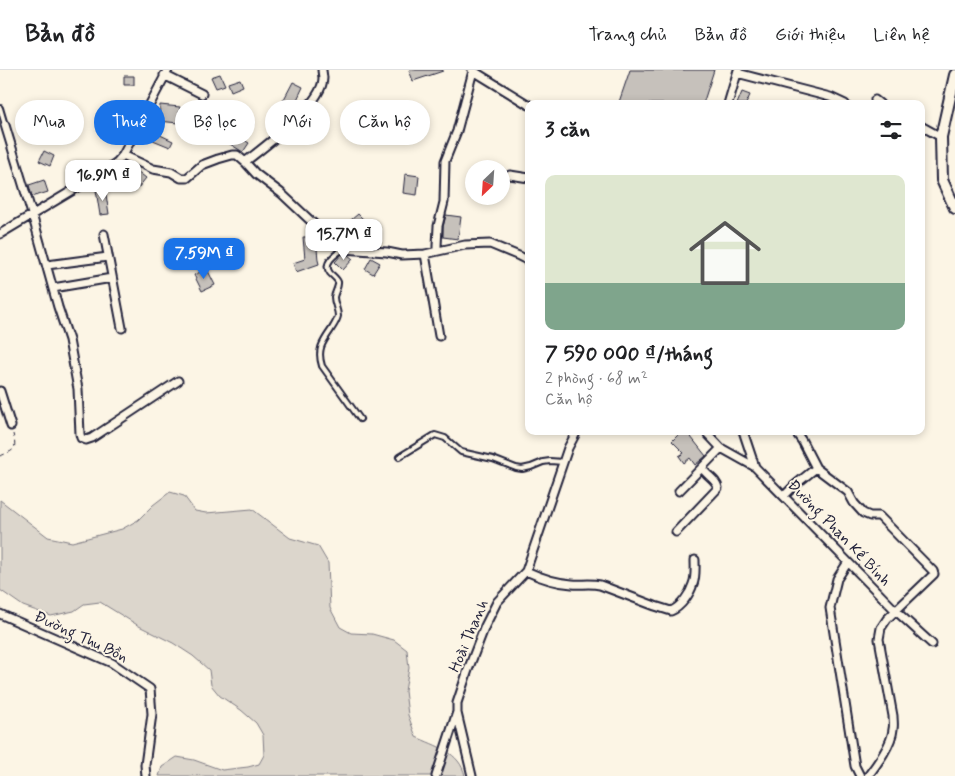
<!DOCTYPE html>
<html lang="vi">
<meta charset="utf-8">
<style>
body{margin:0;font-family:Mynerve,sans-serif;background:#f2f2f2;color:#202124;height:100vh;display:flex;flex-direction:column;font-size:19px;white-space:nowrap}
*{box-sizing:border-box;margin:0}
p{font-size:16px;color:#757577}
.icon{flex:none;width:28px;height:28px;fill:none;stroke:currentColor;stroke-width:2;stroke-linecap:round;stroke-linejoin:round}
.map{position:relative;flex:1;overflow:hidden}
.details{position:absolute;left:525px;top:30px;width:400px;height:335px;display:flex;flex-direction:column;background:#fff;border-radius:10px;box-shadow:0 2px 8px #0003}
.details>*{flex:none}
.hud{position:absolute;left:15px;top:30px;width:435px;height:45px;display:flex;gap:10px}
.needle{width:32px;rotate:205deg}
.tools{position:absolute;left:465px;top:90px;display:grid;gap:10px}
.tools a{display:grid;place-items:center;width:45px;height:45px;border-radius:50%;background:#fff;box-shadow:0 2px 8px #0003;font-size:25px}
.price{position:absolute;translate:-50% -42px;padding:0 11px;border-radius:10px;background:#fff;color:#222;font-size:16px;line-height:32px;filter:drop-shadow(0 1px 2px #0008)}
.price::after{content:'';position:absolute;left:50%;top:30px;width:15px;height:11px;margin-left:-8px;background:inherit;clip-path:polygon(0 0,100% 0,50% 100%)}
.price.active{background:#1a73e8;color:#fff}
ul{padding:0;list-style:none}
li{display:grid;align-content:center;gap:10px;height:265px;padding:0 20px}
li+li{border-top:1px solid #e0e0e0}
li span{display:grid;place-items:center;height:155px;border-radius:10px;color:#555}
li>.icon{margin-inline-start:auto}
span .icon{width:90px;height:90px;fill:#fffc;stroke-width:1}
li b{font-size:21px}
h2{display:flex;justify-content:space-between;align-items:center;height:60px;padding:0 20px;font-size:21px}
.chip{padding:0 18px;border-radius:22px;background:#fff;box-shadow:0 2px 8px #0003;font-size:18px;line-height:45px}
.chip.active{background:#1a73e8;color:#fff}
header{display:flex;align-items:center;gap:30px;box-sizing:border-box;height:70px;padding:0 25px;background:#fff;border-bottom:1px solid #e0e0e0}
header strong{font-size:24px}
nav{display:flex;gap:28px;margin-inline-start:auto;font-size:18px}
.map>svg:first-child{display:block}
</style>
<header>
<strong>Bản đồ</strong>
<nav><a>Trang chủ</a><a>Bản đồ</a><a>Giới thiệu</a><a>Liên hệ</a></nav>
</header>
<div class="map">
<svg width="955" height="706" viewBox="0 0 955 706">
<rect width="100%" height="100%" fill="#fcf5e5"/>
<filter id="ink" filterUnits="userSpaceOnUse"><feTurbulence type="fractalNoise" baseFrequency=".02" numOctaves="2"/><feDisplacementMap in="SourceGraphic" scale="10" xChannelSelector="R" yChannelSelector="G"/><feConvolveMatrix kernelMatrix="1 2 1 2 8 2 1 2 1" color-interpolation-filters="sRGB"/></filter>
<g filter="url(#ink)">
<path fill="#dcd6cc" stroke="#7f7c84" d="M170 422 184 426 195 441 206 443 252 439 290 468 318 476 328 493 330 538 340 557 351 563 372 564 394 570 407 580 409 598 405 621 408 645 416 667C436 676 460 682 465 706H159L162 697 177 687 194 690 222 700 248 697 259 694 264 685 263 665 256 653 241 640 220 626 211 615 209 600 193 586 173 573 139 556 100 532 84 534 74 541 51 546 23 536 0 520V430L48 467 72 472 122 459 138 450 153 435Z"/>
<path fill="#c6c1bb" stroke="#22223b" d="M409 0H443V1L413 11Z
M630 0H714L703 34H624L619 32Z
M220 4 225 15 216 18 211 7Z
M124 6H134V15H124Z
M240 9 243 16 231 21 228 13Z
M293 12 303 17 294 36 283 31Z
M742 22 750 25 746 34H737Z
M160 35 180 37 178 53 159 51Z
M236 41 254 54 250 59 232 47Z
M231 62 249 73 243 82 225 71Z
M156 63 173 71 170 77 153 70Z
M44 81 54 86 50 96 39 91Z
M128 94 146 108 138 118 121 104Z
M405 104 419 106 417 125 403 123Z
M44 110 48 122 32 127 29 115Z
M105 118 109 144 100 145 96 120Z
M358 144 366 152 346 169 338 161Z
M446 145 461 147 458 169 443 167V157Z
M303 167H316L318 190 319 194 296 202 293 193 305 189Z
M342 184 348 185 353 189 343 200 335 192Z
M371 188 380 193 373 204 365 199Z
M207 199 215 215 202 221 194 205Z
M682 361H697L691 367 706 386 695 395 690 388 684 393 679 386 684 383 672 371Z"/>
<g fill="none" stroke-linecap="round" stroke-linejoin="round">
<g stroke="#22223b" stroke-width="8">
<path id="lane" d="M0 38 5 55
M343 179C336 184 322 193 330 203 333 206 337 209 338 212 339 216 335 222 334 227 334 234 338 239 338 246 337 251 334 255 331 260 322 273 317 280 322 296L360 349
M399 387 435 365 445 368 461 382 493 389 516 398 522 399 531 397 543 392 550 391 563 392"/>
</g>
<g stroke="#22223b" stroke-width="11">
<path id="street" d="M472 0 529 35
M737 3 830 27 845 34
M164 5 202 24
M875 30 880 34
M728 34 738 0
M5 55 32 144 58 237 69 270 78 319 80 364 81 368 86 370 92 368 178 311
M921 56 941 67
M123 85 153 99 171 102 181 108H187L202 95 218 89 232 85H237L245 92 256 104 281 123 314 154 328 169 343 179 387 182 402 185 425 184 465 175 490 174 519 186 529 191
M245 92C265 76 323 34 323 8 323 7 322 1 322 0
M510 105 529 108
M0 164 105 101 117 92 123 85 168 0
M104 164 122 258
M437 181V176L438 156 444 132 445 91 457 61 473 1
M425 184 439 266
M47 195 108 187
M53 218 112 208
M0 321 11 356
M705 361 721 378 755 397
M743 361 755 397 896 541 932 574
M795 361 802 371 816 398 848 422 854 433 863 443 870 446H879L933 501 934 504 887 549 881 558 879 569 893 646C893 650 894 655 893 659 892 674 877 694 868 706
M679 421 721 378
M784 426 795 415 816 398
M676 462 718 418C717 410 707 406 702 398
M848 492 837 509 830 538 855 696 860 706
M526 501C541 508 555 513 572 514 581 515 590 513 600 515L655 536 671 541C681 537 690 524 693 514 696 507 695 497 695 490
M0 544 112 593 150 619 152 644 145 695 146 706
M457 643 472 706
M436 706 457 642V633L468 600 485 556 497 532 526 501 568 378 577 361"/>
</g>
<g stroke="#22223b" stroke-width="14">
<path id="secondary" d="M955 5 941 67 942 110 955 138"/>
</g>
<path stroke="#22223b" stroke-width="1" stroke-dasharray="5 4" stroke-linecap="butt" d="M0 386C15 380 17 380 13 364"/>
<use href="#lane" stroke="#fcf5e5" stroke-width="4"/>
<use href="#street" stroke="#fcf5e5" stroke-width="7"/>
<use href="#secondary" stroke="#fcf5e5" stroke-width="10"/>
</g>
</g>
<g text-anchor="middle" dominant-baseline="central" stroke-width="4" stroke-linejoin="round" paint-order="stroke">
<g font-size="16" fill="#22223b" stroke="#fcf5e5">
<text transform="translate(839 463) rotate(46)">Đường Phan Kế Bính</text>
<text transform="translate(469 566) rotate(-67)">Hoài Thanh</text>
<text transform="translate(81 567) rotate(25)">Đường Thu Bồn</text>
</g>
</g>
</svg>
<div class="tools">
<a><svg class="needle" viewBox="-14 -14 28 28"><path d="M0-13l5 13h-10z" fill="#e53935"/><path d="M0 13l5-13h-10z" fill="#757577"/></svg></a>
</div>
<b class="price" style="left:103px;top:132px">16.9M ₫</b>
<b class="price" style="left:344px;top:191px">15.7M ₫</b>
<b class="price active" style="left:204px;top:210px">7.59M ₫</b>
<div class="hud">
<a class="chip">Mua</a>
<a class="chip active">Thuê</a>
<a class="chip">Bộ lọc</a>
<a class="chip">Mới</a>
<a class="chip">Căn hộ</a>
</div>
<section class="details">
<h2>3 căn<svg class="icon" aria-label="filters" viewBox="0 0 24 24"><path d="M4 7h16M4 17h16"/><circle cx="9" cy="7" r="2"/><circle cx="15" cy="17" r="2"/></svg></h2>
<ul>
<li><span style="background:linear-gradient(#dfe7d0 70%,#7fa58c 0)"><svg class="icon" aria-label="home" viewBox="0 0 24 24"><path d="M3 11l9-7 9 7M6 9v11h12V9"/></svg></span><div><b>7 590 000 ₫/tháng</b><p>2 phòng · 68 m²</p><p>Căn hộ</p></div></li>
</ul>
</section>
</div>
